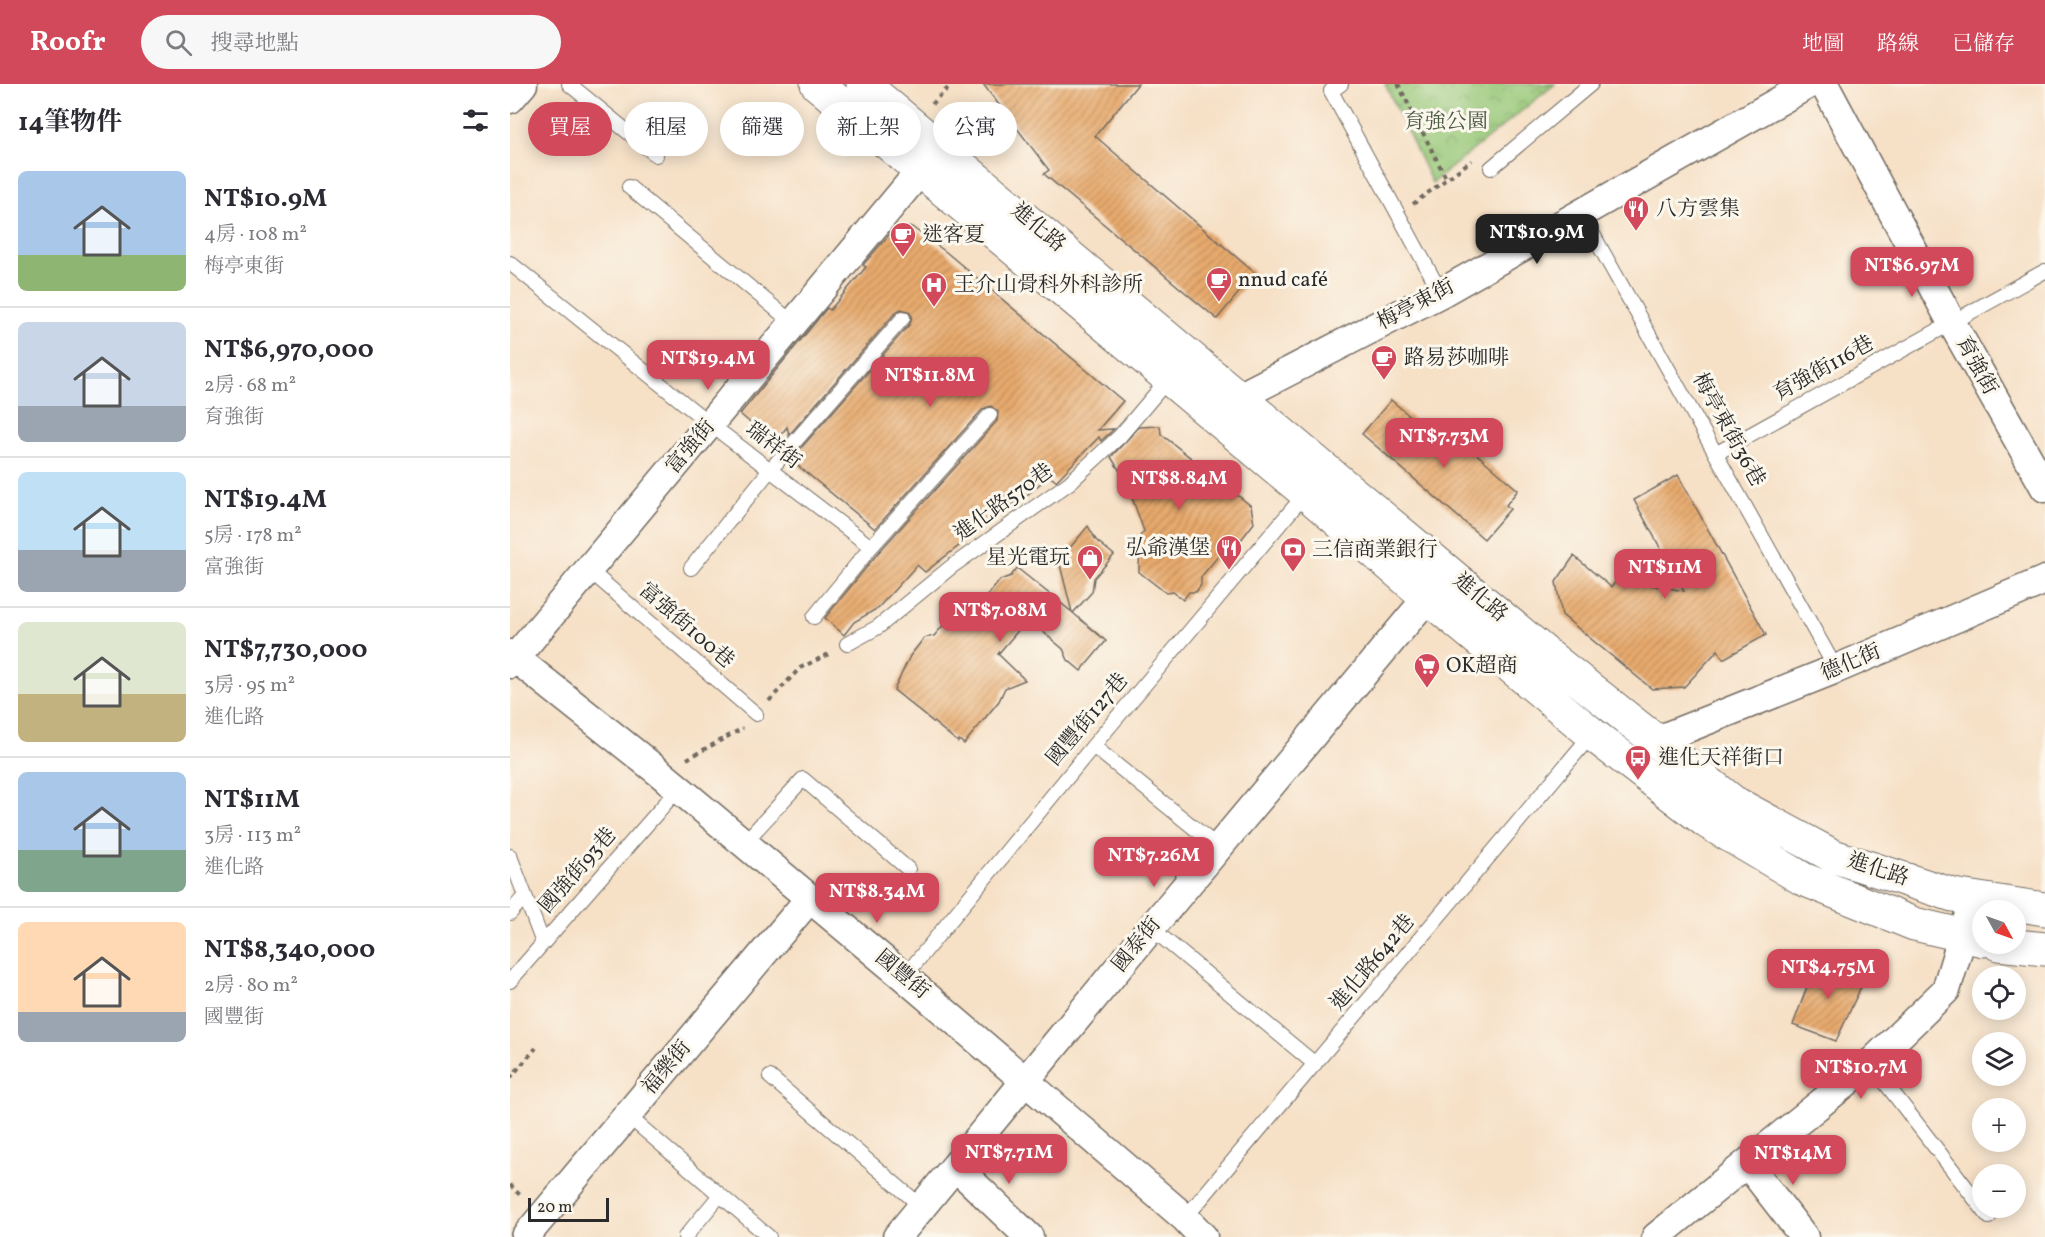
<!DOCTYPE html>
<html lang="zh-TW">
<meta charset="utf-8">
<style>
body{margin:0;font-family:Vollkorn,"Noto Serif TC",serif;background:#f7f7f7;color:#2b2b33;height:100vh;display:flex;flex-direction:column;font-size:22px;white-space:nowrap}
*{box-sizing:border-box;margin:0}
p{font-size:20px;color:#7c7c81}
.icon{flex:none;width:33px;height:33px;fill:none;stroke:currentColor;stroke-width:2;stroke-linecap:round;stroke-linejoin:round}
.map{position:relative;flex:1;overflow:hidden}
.drawer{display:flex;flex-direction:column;background:#fff;width:510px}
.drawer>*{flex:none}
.banner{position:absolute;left:18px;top:18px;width:570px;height:54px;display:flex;gap:12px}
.needle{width:39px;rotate:130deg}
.controls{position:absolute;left:1462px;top:816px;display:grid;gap:12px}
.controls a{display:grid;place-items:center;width:54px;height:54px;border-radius:50%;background:#fff;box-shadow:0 3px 15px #0003;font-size:30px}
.scale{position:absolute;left:18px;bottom:15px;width:81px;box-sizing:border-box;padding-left:6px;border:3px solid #2b2b2b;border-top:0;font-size:16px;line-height:21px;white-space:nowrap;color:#2b2b2b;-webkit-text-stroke:4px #fbf7ec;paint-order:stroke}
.price{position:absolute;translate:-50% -51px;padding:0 14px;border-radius:12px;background:#d1495b;color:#fff;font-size:20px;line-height:39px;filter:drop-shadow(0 2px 3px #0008)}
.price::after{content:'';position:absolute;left:50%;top:36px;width:18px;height:14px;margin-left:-9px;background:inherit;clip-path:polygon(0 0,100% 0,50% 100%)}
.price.active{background:#222;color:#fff}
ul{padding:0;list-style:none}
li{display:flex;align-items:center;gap:18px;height:150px;padding:0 18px}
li+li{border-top:2px solid #e1e1e2}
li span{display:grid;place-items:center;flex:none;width:168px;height:120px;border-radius:9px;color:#555}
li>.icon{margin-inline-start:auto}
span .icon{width:72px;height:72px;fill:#fffc;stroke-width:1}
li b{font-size:26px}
h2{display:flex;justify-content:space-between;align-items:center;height:72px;padding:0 18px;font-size:26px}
.pill{padding:0 21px;border-radius:27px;background:#fff;box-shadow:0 3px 15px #0003;font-size:21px;line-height:54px}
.pill.active{background:#d1495b;color:#fff}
header{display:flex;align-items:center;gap:36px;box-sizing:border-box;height:84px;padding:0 30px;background:#d1495b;color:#fff}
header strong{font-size:28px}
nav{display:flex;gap:33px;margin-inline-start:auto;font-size:21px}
.search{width:420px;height:54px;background:#f7f7f7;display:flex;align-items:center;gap:15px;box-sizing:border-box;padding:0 21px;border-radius:33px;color:#7c7c81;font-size:22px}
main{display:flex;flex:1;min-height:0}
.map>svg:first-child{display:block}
</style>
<header>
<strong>Roofr</strong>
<div class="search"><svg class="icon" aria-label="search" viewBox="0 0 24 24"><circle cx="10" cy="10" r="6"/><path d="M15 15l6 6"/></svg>搜尋地點</div>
<nav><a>地圖</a><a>路線</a><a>已儲存</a></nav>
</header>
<main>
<section class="drawer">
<h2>14筆物件<svg class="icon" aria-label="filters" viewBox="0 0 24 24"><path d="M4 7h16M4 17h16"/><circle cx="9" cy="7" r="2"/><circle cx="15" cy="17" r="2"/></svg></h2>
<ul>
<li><span style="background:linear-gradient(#a9c7e8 70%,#8fb573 0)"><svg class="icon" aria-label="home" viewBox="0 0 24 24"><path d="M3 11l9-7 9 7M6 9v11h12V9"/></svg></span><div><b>NT$10.9M</b><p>4房 · 108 m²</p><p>梅亭東街</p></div></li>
<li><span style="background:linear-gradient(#c9d6e8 70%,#9aa5b1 0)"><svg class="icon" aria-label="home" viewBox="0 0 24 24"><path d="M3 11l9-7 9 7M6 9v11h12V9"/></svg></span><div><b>NT$6,970,000</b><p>2房 · 68 m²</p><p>育強街</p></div></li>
<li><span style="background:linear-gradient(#bfe0f5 65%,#9aa5b1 0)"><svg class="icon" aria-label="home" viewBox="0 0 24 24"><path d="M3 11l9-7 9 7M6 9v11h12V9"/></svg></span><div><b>NT$19.4M</b><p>5房 · 178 m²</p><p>富強街</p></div></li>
<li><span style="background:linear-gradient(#dfe7d0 60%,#c2b280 0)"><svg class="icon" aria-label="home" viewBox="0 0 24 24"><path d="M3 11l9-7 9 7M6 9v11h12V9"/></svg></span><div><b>NT$7,730,000</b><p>3房 · 95 m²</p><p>進化路</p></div></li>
<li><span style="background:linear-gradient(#a9c7e8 65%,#7fa58c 0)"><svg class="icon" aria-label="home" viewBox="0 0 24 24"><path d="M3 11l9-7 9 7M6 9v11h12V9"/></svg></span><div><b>NT$11M</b><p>3房 · 113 m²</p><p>進化路</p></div></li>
<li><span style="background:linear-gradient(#ffd9b3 75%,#9aa5b1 0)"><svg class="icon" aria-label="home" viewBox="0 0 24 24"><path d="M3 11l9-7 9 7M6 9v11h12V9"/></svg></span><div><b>NT$8,340,000</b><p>2房 · 80 m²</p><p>國豐街</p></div></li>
</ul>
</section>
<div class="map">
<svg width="1535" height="1153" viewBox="0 0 1535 1153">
<defs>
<pattern id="park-crowns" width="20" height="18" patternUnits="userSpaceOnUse" patternTransform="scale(1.5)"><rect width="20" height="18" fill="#96c777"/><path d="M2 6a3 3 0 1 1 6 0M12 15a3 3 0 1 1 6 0" fill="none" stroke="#7ba262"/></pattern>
<pattern id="building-hatch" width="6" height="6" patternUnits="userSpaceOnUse" patternTransform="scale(1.5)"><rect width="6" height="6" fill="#e8aa6d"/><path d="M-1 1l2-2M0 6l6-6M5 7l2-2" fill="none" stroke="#bc8b5a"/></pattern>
</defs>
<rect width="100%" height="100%" fill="#fbf7ec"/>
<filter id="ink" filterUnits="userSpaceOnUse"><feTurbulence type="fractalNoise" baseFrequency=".0167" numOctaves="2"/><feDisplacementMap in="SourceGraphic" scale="12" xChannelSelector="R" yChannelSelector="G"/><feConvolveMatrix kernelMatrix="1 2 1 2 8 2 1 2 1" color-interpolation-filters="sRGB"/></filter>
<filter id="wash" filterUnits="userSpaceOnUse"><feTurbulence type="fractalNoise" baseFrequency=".008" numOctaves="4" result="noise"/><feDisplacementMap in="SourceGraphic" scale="24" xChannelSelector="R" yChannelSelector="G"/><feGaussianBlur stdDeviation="1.35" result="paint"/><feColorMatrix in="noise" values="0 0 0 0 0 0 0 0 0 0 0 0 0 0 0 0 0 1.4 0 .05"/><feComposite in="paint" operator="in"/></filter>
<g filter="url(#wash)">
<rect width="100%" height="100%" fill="#f6e0c6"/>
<path fill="url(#park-crowns)" stroke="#607951" stroke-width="1.5" d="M875 0H1045L922 99Z"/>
<g id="blocks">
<path fill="url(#building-hatch)" d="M473 0H628L585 52 745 189 707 235 534 90 539 86Z
M402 143 436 168 613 317 588 346 604 345 591 357 589 353 546 397 539 392 516 412 515 411 415 488 407 481 368 524 344 538 334 551 315 534 368 469 487 337 488 328 481 322 473 325 365 445 287 381 284 372 400 240 402 232 398 227 391 225 386 228 279 351 277 343 264 359 230 330 317 224 320 226 352 188 356 183 353 181 383 146Z
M881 316 930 358 939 346 1008 406 996 421 1000 425 974 455 852 350Z
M650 342 651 350 741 422 744 439 724 465 718 460 691 493V501L686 508H679L673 516 663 508 656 509 629 488 630 452 634 447 616 397 601 373 629 343Z
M1168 391 1256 551 1213 575 1208 566 1174 603 1142 605 1052 531 1046 498 1064 472 1101 503 1108 495 1174 507 1124 416Z
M578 442 586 456 604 471 584 494 582 508 563 529 596 557 571 587 558 576 553 565 518 535 488 570 515 596 495 604 489 617 454 660 449 656 448 658 384 606 400 572 414 554 424 552 446 526 457 538 490 496 501 492 507 484 562 528 549 477Z
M1308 873 1355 894 1326 957 1283 941Z"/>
</g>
</g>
<g filter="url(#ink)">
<use href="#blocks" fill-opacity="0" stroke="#726a61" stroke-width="1.5"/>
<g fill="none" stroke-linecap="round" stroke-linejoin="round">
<g stroke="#726a61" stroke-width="16">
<path id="service" d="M59 0 146 71
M831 0 821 7 931 209
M981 84 1081 0
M119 103 284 240
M1071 129 1326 585
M0 179 200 340 361 463
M1207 369 1535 187
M181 484 260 386 393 234
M79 486 246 630
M304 533 361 463 480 331
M337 560 368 543 441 483 559 399 610 352 659 294
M583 662 709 764
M234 759 293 695 398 785
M0 772 33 859
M0 829 15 812
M641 844 805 980
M394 893 583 662 796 409
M0 897 168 705
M1360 979 1479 1133
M260 993 412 1123
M117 1031 259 1153
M675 1134 1082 650
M175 1153 210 1111"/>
</g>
<g stroke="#726a61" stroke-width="31">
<path id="minor" d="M1314 0 1442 239 1535 404
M0 15 13 0
M729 313 931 209 1299 0
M0 570 150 689 394 893 675 1134 693 1153
M0 580 425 69
M1145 657 1326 585 1535 496
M1237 1079 1294 1153
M446 1083 519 1153
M15 1153 300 814
M387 1153 641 844 932 496
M1146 1153 1364 976 1436 906 1464 814"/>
</g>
<g stroke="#726a61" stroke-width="35">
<path id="primary" d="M307 0 796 409 918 514 1082 650 1197 738 1293 795 1404 840 1473 856
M353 0 1036 570 1223 718 1323 772 1443 811 1535 825
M1488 860 1535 865"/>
</g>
<path stroke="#726a61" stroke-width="4" stroke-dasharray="4.5 4.5" stroke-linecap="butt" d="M888 0 937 96
M422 20 442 0
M903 120 962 76
M259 617 290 584 321 569
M177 675 233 644
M0 994 26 964
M0 1101 12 1113"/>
<use href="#service" stroke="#fff" stroke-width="14"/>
<use href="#minor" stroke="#fff" stroke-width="28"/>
<use href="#primary" stroke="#fff" stroke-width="33"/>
</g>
</g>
<defs>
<g id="restaurant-pin" transform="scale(1.35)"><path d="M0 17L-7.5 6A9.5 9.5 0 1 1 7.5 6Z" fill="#d1495b" stroke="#fbf7ec"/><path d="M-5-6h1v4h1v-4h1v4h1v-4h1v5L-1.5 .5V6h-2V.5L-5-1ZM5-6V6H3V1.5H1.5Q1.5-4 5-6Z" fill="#fff"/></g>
<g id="cafe-pin" transform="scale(1.35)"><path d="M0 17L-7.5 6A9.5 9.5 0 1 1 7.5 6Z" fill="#d1495b" stroke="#fbf7ec"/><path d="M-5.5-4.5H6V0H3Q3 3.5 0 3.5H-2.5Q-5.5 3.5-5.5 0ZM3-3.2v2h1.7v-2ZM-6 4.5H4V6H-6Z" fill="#fff"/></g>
<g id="hospital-pin" transform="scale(1.35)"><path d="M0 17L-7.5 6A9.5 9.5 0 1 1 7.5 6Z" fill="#d1495b" stroke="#fbf7ec"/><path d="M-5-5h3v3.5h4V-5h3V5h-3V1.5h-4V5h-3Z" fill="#fff"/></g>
<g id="bank-pin" transform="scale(1.35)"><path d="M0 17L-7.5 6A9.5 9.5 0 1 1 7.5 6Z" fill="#d1495b" stroke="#fbf7ec"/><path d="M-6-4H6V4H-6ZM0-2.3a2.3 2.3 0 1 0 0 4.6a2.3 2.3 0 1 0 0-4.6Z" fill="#fff"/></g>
<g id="shop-pin" transform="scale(1.35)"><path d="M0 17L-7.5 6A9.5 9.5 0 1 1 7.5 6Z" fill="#d1495b" stroke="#fbf7ec"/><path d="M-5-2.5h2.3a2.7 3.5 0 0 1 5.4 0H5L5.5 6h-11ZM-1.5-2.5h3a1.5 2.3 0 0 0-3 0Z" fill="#fff"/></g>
<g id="supermarket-pin" transform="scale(1.35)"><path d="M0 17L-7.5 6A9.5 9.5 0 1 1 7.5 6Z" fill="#d1495b" stroke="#fbf7ec"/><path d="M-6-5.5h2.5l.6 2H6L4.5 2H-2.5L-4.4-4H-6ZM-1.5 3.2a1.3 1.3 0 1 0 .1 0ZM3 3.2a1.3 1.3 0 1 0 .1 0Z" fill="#fff"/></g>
<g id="bus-pin" transform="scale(1.35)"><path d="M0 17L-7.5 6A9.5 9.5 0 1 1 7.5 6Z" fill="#d1495b" stroke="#fbf7ec"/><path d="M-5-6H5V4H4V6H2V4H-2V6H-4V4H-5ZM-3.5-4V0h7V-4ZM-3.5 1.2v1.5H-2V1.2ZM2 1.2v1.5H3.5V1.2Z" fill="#fff"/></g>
</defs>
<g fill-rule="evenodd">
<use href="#restaurant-pin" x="1126" y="125"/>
<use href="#cafe-pin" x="393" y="151"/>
<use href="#cafe-pin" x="709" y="196"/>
<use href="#hospital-pin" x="424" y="201"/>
<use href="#cafe-pin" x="874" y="274"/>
<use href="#restaurant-pin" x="719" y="464"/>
<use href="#bank-pin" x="783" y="466"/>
<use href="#shop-pin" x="580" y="474"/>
<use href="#supermarket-pin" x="917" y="582"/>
<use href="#bus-pin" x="1128" y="674"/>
</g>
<g text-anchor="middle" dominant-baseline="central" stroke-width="6" stroke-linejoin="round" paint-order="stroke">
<g font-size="21" fill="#4b5a42" stroke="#fbf7ec">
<text x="936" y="38">育強公園</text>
</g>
<g font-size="21" fill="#2b2b2b" stroke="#fbf7ec" text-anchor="start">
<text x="1146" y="125">八方雲集</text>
<text x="412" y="151">迷客夏</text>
<text x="728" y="196">nnud café</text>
<text x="444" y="201">王介山骨科外科診所</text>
<text x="894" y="274">路易莎咖啡</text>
<text x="700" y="464" text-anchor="end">弘爺漢堡</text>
<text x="802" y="466">三信商業銀行</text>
<text x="560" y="474" text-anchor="end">星光電玩</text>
<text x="936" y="582">OK超商</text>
<text x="1148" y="674">進化天祥街口</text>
</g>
<g font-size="21" fill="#2b2b2b" stroke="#fbf7ec">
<text transform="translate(528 144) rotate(40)">進化路</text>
<text transform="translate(906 221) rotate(-28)">梅亭東街</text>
<text transform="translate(1466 282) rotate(61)">育強街</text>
<text transform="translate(1314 285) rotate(-29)">育強街116巷</text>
<text transform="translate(1218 346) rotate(61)">梅亭東街36巷</text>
<text transform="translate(263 362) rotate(37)">瑞祥街</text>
<text transform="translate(181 363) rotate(-50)">富強街</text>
<text transform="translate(494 419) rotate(-36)">進化路570巷</text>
<text transform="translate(970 514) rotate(40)">進化路</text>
<text transform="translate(176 542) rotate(41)">富強街100巷</text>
<text transform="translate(1341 579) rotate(-23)">德化街</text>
<text transform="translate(578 636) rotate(-50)">國豐街127巷</text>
<text transform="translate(1368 786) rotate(18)">進化路</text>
<text transform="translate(68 787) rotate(-49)">國強街93巷</text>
<text transform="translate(627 861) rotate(-51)">國泰街</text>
<text transform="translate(863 879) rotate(-50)">進化路642巷</text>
<text transform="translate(392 891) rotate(40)">國豐街</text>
<text transform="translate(157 984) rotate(-50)">福樂街</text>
</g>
</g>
</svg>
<div class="controls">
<a><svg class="needle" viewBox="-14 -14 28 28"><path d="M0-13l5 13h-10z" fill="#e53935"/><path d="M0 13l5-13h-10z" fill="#7c7c81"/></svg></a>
<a><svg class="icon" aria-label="locate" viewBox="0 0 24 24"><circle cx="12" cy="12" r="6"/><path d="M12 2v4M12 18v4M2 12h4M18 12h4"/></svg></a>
<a><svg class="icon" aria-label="layers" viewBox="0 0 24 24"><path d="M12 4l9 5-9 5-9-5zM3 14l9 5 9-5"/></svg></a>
<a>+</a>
<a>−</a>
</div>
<div class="scale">20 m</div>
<b class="price active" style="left:1027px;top:181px">NT$10.9M</b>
<b class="price" style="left:1402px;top:214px">NT$6.97M</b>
<b class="price" style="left:198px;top:307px">NT$19.4M</b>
<b class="price" style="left:420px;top:324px">NT$11.8M</b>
<b class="price" style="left:934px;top:385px">NT$7.73M</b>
<b class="price" style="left:669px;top:427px">NT$8.84M</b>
<b class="price" style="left:1155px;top:516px">NT$11M</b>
<b class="price" style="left:490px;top:559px">NT$7.08M</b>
<b class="price" style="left:644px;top:804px">NT$7.26M</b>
<b class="price" style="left:367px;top:840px">NT$8.34M</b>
<b class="price" style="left:1318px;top:916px">NT$4.75M</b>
<b class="price" style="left:1351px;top:1016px">NT$10.7M</b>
<b class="price" style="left:499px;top:1101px">NT$7.71M</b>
<b class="price" style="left:1283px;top:1102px">NT$14M</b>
<div class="banner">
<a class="pill active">買屋</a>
<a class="pill">租屋</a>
<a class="pill">篩選</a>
<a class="pill">新上架</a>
<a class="pill">公寓</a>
</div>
</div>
</main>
